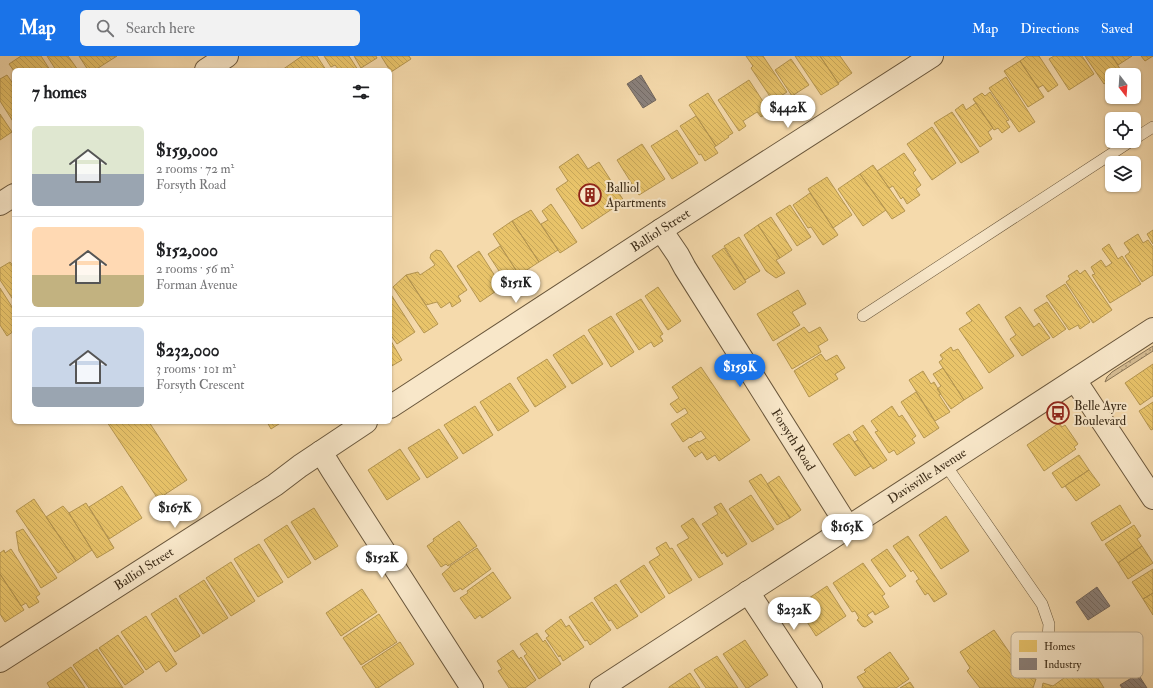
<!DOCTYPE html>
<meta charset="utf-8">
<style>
body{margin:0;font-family:"IM FELL Double Pica",serif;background:#f2f2f2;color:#202124;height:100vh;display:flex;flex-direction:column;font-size:15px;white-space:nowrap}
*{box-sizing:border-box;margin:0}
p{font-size:13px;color:#757577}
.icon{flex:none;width:22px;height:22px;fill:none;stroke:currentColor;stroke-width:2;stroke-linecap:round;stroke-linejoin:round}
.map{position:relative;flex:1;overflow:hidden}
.details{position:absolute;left:12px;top:12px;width:380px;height:356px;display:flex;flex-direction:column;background:#fff;border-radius:6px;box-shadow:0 1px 3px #0004}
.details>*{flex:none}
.needle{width:26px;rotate:163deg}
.tools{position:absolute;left:1105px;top:12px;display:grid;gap:8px}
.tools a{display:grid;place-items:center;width:36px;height:36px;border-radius:6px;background:#fff;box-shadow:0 1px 3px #0004;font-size:20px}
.price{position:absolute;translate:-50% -34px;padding:0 9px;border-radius:14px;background:#fff;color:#222;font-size:13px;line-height:26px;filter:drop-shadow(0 1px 2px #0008)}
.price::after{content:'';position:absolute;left:50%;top:24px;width:12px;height:9px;margin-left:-6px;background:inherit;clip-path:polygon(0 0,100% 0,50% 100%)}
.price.current{background:#1a73e8;color:#fff}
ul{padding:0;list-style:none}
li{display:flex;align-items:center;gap:12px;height:100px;padding:0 20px}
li+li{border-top:1px solid #e0e0e0}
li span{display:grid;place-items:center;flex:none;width:112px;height:80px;border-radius:6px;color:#555}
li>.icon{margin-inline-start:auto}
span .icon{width:48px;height:48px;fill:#fffc;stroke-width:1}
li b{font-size:17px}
h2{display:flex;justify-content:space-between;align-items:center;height:48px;padding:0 20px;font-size:17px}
header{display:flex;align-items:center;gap:24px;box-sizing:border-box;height:56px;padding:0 20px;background:#1a73e8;color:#fff}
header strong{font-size:19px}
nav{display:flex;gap:22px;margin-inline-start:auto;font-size:14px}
.search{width:280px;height:36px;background:#f2f2f2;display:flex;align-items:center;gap:10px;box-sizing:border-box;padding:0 14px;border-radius:6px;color:#757577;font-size:15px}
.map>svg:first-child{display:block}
</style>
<header>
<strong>Map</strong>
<div class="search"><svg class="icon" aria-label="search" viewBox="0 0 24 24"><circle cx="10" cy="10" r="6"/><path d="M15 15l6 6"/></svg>Search here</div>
<nav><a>Map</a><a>Directions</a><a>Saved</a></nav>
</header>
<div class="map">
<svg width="1153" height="632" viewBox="0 0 1153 632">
<defs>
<pattern id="grass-dots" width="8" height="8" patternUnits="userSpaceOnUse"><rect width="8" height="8" fill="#d5bc93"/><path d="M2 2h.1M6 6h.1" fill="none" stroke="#ae9977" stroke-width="1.8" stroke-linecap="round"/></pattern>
<pattern id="homes-back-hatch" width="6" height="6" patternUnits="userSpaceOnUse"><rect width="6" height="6" fill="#e9c46a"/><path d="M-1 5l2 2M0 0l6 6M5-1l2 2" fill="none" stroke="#c9a95b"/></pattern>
<pattern id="industry-back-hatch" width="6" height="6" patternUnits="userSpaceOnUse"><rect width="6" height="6" fill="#8a817c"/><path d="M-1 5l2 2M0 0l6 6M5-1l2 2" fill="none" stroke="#726a65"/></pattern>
</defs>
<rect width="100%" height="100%" fill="#f5daac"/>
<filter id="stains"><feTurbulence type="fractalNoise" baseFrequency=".005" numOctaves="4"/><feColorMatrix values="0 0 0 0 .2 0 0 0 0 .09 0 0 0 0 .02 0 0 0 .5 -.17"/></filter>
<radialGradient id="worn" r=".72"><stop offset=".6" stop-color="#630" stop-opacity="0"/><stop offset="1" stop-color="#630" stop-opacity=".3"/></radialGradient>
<path fill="url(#grass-dots)" stroke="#887455" d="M1153 290V295L1105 326 1107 321 1112 316Z"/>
<path fill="url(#homes-back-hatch)" stroke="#b59651" d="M21 0H41L50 14H14V15L9 8Z
M47 0H68L78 14H56Z
M79 0H117L95 14H88Z
M302 0H317L326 14H282Z
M324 0H349L358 14H339L335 9 331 11Z
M354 0H376L377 2 361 12Z
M381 0H409L411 3 391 16Z
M746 0H763L787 36 773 45 751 12 753 10Z
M795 0H820L839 28 821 39Z
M820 0H840L852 17 838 27Z
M1027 0H1039L1058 29 1048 36 1043 29 1038 32 1020 5Z
M1054 0H1082L1094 18 1069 34 1049 3Z
M1085 0H1112L1122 16 1117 19H1112V22L1104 28Z
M1112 0H1132L1118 9Z
M1141 0H1153L1145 5Z
M791 3 809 29 792 40 775 14Z
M1020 5 1044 41 1028 51 1004 15Z
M7 19 14 29V67L0 45V23Z
M1006 21 1035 66 1019 76 989 32Z
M749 24 766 50H765L769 56 761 61 757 56 743 65 746 70 739 75 718 44Z
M990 36 1009 64 1006 65 1010 71 1002 77 998 72 994 74 973 43 982 37 985 40Z
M708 37 733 77 728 80 729 81 716 90 689 49Z
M976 47 993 72 988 76 992 83 980 91 955 54 963 48 966 54Z
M952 56 979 96 961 107 934 67Z
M0 58 12 76 0 84Z
M696 60 716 90 714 91 718 97 705 105 701 98 699 99 680 70Z
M932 71 956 107 932 124 907 88Z
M677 74 698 107 672 123 651 90Z
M642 88 665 123 639 139 617 104Z
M904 97 916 114 913 117 921 129 916 133 920 139 907 148 903 141 901 143 893 130 889 132 877 115Z
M578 98 588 113 599 106 624 145 582 173 556 133 568 125 559 111Z
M873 109 905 155 892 163 860 118Z
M860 118 886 154 863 170 838 133Z
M827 121 852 159 833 172 808 133Z
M810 137 838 179 823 189 811 171 808 172 793 149Z
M551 148 577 186 560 197 541 168 548 164 542 155Z
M790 149 811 181 797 190 776 158Z
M531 154 558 194 539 206 512 165Z
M771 161 792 194 780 202 758 169Z
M512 165 539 206 519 219 493 178Z
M758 169 780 202 776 204 785 217 776 222 766 215 744 179Z
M1153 174V188L1147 178Z
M1138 178 1143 187 1148 184 1153 191V219L1142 226 1125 200 1130 196 1124 187Z
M739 181 760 215 745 224 724 190Z
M1109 188 1118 203 1122 200 1141 228 1110 247 1092 219 1095 218 1091 211 1101 204 1106 211 1112 207 1102 193Z
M500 190 522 223 510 232 488 198Z
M724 192 746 226 734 234 712 200Z
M436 194 441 195 467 234 458 240 461 245 452 251 450 246 441 252 437 246 426 249 406 219 418 216 420 219 435 209 430 202 431 198Z
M479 195 502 231 480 246 457 210Z
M10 206 14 211V245L0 224V212Z
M1077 214 1080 218 1085 214 1112 254 1093 267 1066 226 1070 223 1068 220Z
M406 219 438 268 424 277 393 231Z
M1065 228 1090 266 1080 273 1078 269 1069 274 1046 240Z
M658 231 681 265 668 274 645 240Z
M0 232 14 254V275L7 280 0 269Z
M798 234 806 248 792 256 800 269 773 285 757 258Z
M390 237 415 276 397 288 390 278Z
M641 243 663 278 660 280 663 285 654 291 651 286 639 294 616 258Z
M1047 246 1066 273 1053 282 1034 254Z
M979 248 1014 300 989 317 959 273 972 265 966 257Z
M1020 251 1034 271 1039 267 1050 282 1022 300 1010 283 1016 279 1005 261Z
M611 260 634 296 611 311 588 274Z
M804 271 809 277 820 271 828 284 818 290 821 296 792 313 777 288Z
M584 279 603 308 572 328 553 299Z
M391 285 402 304 390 311V286Z
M951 291 953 295 958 293 983 332 964 344 939 306 943 303 940 299Z
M821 298 826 305 837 299 845 312 835 318 838 323 809 341 794 315Z
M547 303 566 331 535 351 517 322Z
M1153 308V340L1140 349 1125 327Z
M701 311 750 384 719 405 715 399 707 404 702 396 695 401 688 391 698 385 699 386 706 382 701 375 691 382 690 381 683 386 671 368 688 357 685 352 677 357 670 348 679 342 672 331Z
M943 312 964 344 951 353 937 333 941 330 933 318Z
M923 315 931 328 934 326 941 338 939 339 950 356 935 365 909 324Z
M510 327 529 355 498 375 480 346Z
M916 336 939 372 924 382 901 346Z
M1153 346V373L1151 374 1139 355Z
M475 350 493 379 463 398 444 369Z
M892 350 899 361 902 359 916 380 912 383 915 387 897 399 894 394 889 397 875 376 878 375 871 365Z
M107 366H149L187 424 158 443Z
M267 366H282L271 373Z
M1059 367 1062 371 1065 369 1078 388 1074 391 1076 393 1044 415 1027 389Z
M863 369 887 404 873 413 854 386 858 384 853 376Z
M439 373 458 402 427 422 408 392Z
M849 378 871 410 855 420 833 388Z
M400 393 420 423 387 444 368 414Z
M1079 399 1089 414 1062 432 1052 417Z
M1089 414 1100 429 1076 445 1065 430Z
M761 418 790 462 777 469 749 425Z
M779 420 801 454 790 462 767 428Z
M122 430 142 462 109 483 89 451Z
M751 439 774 473 752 486 729 453Z
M34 443 76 505 58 517 16 455Z
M86 447 114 492 97 502 69 457Z
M721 447 747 488 727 501 724 496 722 498 702 468 718 458 714 451Z
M1120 449 1131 467 1102 485 1091 467Z
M63 450 69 457 92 494 76 505 46 461Z
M314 452 338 490 315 504 291 466Z
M946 460 969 495 941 513 919 479Z
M693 462 723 508 699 522 677 489 689 482 681 470Z
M459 465 477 490 448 510 446 508 441 511 427 490 434 485 433 483Z
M287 469 311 507 288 522 264 484Z
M1134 469 1141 480 1137 483 1142 490 1118 507 1105 488Z
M23 473 57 522 41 532 19 495 16 476Z
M908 480 947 538 934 546 928 537 925 539 916 525 919 523 913 514 911 516 893 490Z
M666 486 670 493 672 492 692 524 669 538 649 506 660 499 656 492Z
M259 488 283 526 258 541 234 503Z
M1142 490 1153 507 1128 523 1118 507Z
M477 492 491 513 462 534 461 532 454 536 442 518 450 511V510Z
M11 493 40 538 36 541 39 546 29 552 26 547 21 550 0 518V497L4 494 5 497Z
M887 493 906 520 890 531 871 504Z
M231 506 255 545 231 560 206 522Z
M863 507 885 538 882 540 889 551 875 559 873 555 867 559 873 566 865 571 862 570 857 564 859 562 855 555 852 556 833 527Z
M644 509 665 541 641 557 620 525Z
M1153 513V537L1143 543 1132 526Z
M493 516 511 542 482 562 480 559 475 563 460 542 468 537 467 535Z
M0 518 24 554 5 566 0 558Z
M204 524 228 562 203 578 179 540Z
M616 528 638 560 617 573 611 564 609 565 594 542Z
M827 530 846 560 816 580 797 550Z
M362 533 377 556 341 580 326 557Z
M1153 537V559L1143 543Z
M176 542 200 580 175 596 151 558Z
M592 546 611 574 590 589 587 584 585 585 569 561Z
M379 558 397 586 361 609 343 582Z
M146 560 177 608 166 616 159 605 146 614 121 576Z
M561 563 566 571 569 569 584 591 563 605 560 599 559 601 546 582 549 580 545 575Z
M994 574 1018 609 1010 614 1012 618 1020 613 1025 621 1036 623 1033 632H980L967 615 970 612 960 596Z
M537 577 543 586 545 584 561 608 539 623 524 600 527 598 520 588Z
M118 579 144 616 125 629 99 592Z
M745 584 768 619 748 632H746L723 598Z
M400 586 414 608 378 632H376L362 611Z
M97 593 123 632H89L73 609Z
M513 594 519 603 521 601 536 624 525 632H509L498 615 502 613 497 605Z
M890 596 909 623 896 632H864L857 621 866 616 864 614Z
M717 600 738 632H706L694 614Z
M1084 604 1085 608 1088 606 1104 632H1042L1043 627 1053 630 1075 614 1074 612Z
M71 611 85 632H50L47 627Z
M690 617 700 632H669V631Z
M910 626 914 632H900Z"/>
<path fill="url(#industry-back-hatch)" stroke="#72675e" d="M641 19 656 44 643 52 627 28Z
M1097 531 1110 550 1088 564 1076 546Z
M1138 618 1147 632H1122L1120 629Z"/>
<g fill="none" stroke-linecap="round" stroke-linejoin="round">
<g stroke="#6a573c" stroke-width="12">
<path id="service" d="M1134 83 1153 71
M863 260 1131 85
M945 408 1042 548 1049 568 1048 582"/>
</g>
<g stroke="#6a573c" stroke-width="24">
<g id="minor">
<path d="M206 14 227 0"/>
<path d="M0 148 14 139"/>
<path id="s1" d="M661 174 678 199 685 212 848 471"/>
<path d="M1075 324 1153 442"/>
<path id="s2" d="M390 351 661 174 932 0"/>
<path d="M321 396 332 414 472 632"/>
<path d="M748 536 811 632"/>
<path id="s3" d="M0 605 275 429 300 410 366 366"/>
</g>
</g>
<g stroke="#6a573c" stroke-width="24">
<g id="tertiary">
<path id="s4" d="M601 632 1153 273"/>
</g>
</g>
<use href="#service" stroke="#f8e7c9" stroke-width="11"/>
<use href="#minor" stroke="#f8e7c9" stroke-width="22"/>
<use href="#tertiary" stroke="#f8e7c9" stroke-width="22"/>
</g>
<defs>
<g id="building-ring" transform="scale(1.15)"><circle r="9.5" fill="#f8e7c9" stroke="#8f2418" stroke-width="1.5"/><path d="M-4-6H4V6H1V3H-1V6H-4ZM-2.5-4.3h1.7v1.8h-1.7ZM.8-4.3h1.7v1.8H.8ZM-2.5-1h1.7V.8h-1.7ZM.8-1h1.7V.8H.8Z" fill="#8f2418"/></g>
<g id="bus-ring" transform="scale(1.15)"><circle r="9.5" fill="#f8e7c9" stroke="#8f2418" stroke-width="1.5"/><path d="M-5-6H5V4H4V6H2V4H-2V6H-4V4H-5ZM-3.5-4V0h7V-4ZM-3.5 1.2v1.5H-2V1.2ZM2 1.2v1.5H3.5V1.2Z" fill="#8f2418"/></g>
</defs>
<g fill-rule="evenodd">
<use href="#building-ring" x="590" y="139"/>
<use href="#bus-ring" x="1058" y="357"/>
</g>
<g text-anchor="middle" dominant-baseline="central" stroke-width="4" stroke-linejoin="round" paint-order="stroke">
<g font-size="13" fill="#3b2b17" stroke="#f8e7c9" text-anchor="start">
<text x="606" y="132">Balliol<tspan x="606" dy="15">Apartments</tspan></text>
<text x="1074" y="350">Belle Ayre<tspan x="1074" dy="15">Boulevard</tspan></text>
</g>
<g font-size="13" fill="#3b2b17" stroke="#f8e7c9">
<text stroke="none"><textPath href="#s2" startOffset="323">Balliol Street</textPath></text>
<text stroke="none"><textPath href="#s1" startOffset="248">Forsyth Road</textPath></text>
<text stroke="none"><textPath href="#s4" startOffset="389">Davisville Avenue</textPath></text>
<text stroke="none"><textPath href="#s3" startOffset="171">Balliol Street</textPath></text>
</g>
</g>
<rect x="1011" y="576" width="132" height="46" rx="6" fill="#f8e7c9" stroke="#bfaf94" stroke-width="1"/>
<rect x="1019" y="584" width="18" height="12" fill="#e9c46a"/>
<rect x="1019" y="602" width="18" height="12" fill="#8a817c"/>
<g font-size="11" fill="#3b2b17">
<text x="1044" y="594">Homes</text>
<text x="1044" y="612">Industry</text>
</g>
<rect width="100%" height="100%" filter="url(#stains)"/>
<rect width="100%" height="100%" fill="url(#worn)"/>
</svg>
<div class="tools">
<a><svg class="needle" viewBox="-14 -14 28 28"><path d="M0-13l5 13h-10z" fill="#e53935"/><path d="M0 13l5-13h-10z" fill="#757577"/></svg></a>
<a><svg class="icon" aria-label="locate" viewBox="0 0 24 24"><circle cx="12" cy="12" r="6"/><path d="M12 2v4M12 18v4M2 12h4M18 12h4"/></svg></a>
<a><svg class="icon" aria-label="layers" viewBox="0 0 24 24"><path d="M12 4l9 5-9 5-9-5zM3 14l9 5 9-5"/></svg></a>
</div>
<b class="price" style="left:788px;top:73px">$442K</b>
<b class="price" style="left:516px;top:248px">$151K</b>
<b class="price current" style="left:740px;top:332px">$159K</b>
<b class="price" style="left:175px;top:473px">$167K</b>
<b class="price" style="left:847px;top:492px">$163K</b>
<b class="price" style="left:382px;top:523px">$152K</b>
<b class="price" style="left:794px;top:575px">$232K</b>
<section class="details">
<h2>7 homes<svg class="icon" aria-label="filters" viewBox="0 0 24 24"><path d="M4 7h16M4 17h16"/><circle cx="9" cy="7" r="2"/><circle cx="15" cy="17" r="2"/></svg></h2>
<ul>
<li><span style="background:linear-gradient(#dfe7d0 60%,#9aa5b1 0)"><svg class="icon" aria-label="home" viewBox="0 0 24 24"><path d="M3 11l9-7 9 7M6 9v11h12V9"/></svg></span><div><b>$159,000</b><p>2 rooms · 72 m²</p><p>Forsyth Road</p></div></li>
<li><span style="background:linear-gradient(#ffd9b3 60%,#c2b280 0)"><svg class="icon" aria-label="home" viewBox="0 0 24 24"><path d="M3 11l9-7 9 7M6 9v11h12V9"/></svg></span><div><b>$152,000</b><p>2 rooms · 56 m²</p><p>Forman Avenue</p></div></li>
<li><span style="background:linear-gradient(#c9d6e8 75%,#9aa5b1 0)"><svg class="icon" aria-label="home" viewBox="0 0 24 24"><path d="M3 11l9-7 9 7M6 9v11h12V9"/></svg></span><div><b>$232,000</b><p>3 rooms · 101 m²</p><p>Forsyth Crescent</p></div></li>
</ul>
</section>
</div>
